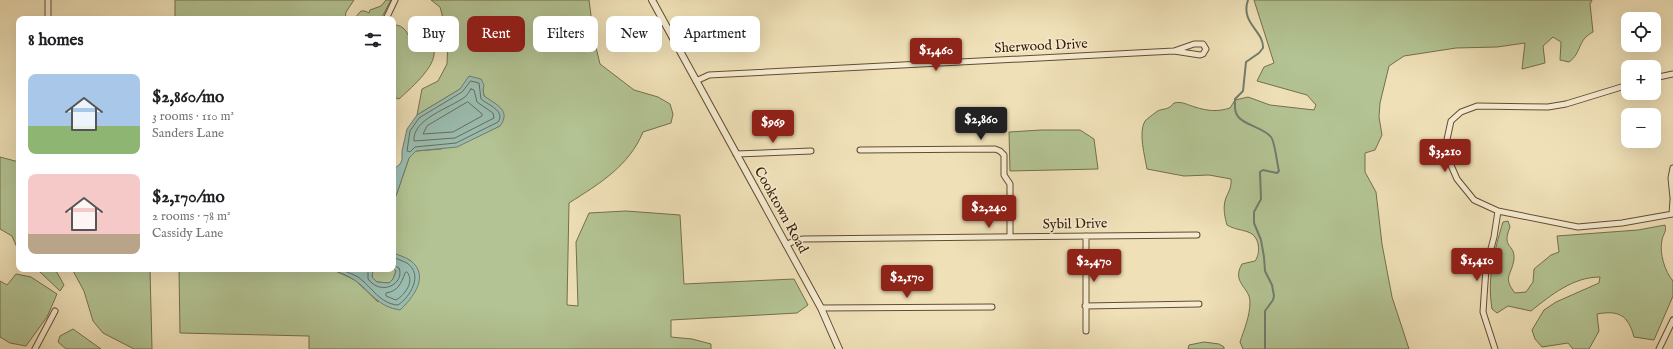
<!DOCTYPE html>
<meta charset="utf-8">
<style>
body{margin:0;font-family:"IM FELL English",serif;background:#f2f2f2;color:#202124;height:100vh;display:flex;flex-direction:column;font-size:15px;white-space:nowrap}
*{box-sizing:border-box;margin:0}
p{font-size:13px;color:#757577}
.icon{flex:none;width:22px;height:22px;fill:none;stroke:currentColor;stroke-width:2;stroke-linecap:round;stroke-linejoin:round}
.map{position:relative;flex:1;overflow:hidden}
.sheet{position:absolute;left:16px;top:16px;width:380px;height:256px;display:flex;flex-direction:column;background:#fff;border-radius:8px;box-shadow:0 4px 16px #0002}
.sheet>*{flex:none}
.hud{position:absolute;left:408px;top:16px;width:380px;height:36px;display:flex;gap:8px}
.tools{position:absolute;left:1621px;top:12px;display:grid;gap:8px}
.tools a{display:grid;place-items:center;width:40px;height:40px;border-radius:8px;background:#fff;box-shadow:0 4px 16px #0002;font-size:20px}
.price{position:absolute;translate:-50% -34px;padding:0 9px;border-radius:4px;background:#8f2418;color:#fff;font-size:13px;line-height:26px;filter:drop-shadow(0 1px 2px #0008)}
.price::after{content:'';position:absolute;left:50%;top:24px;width:12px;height:9px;margin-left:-6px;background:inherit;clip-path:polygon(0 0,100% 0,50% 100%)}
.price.current{background:#222;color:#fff}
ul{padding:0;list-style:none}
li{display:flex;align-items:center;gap:12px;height:100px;padding:0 12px}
li span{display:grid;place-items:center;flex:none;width:112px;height:80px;border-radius:8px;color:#555}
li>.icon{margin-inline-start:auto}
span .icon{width:48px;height:48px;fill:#fffc;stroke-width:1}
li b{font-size:17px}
h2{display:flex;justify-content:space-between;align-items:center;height:48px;padding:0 12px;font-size:17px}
.tag{padding:0 14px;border-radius:8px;background:#fff;box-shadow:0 4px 16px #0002;font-size:14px;line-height:36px}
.tag.current{background:#8f2418;color:#fff}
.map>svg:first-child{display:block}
</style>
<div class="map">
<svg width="1673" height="349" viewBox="0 0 1673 349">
<rect width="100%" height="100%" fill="#efe0b7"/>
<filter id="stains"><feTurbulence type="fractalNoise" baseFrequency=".005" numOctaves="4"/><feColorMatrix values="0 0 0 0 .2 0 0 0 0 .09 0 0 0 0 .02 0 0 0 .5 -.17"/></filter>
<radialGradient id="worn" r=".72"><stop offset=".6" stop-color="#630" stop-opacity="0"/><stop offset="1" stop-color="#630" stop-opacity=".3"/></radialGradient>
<path fill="#b3c393" stroke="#756f4c" d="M175 0H354L346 12 345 19H175Z
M386 0H391L381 19H354L361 11H365L369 13 370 10 381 6Z
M431 0H589L594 39 600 64 634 90 658 97 670 104 673 114 671 123 643 132C629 166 599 184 569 203L567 305 578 306 576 242 589 213 626 211 680 215 684 284 794 279 808 305 797 313 671 320V337L692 339 711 344V349H309V336L180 333 179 269H331L355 280 378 302 411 261 393 253V199L396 196 409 158 416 151 441 149 500 126 491 101 484 96 483 89H460L417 115 422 89 438 81 447 64 448 36 440 7Z
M1254 0H1592L1590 4 1593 32C1577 40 1582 53 1569 62L1560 60 1561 42 1553 37 1543 46 1545 63 1522 69 1525 43 1497 47 1456 48 1404 56 1389 66 1380 103 1379 117 1382 135 1375 150 1365 153V172L1376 192 1382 244 1392 297 1409 349H1243L1240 342C1244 330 1250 316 1250 302 1250 287 1231 283 1242 264L1255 261C1261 253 1260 236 1248 232 1240 229 1236 230 1227 225 1225 218 1223 209 1225 201 1227 193 1232 189 1231 179L1209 175 1184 176 1147 169C1145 157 1138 132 1145 121 1147 119 1152 115 1155 113 1161 107 1167 112 1174 103 1183 101 1187 105 1195 107 1207 111 1218 112 1230 108L1235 100 1248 97 1270 105 1314 110 1316 105 1307 95 1257 81 1264 67 1274 63Z
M393 25C405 24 408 35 413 44L432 39C433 44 435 50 434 55 432 70 410 89 399 99L393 97Z
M1041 130H1080L1094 139 1098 169 1010 171 1009 132Z
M0 157 19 162V252L12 236 0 229Z
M1508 221 1510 227C1501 249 1515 243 1514 259 1512 275 1502 277 1515 293L1526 292 1533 282 1534 269 1551 255 1559 252 1557 236 1638 230 1665 225C1667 232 1663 234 1662 240 1659 253 1665 272 1673 281V296L1654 340 1634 337C1628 315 1619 310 1597 314L1599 331 1589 349H1573L1568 343 1542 347 1535 339 1532 330 1544 310 1556 302 1599 283 1600 277C1573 277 1551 295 1531 311L1508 306 1497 313 1492 309C1487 278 1494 252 1503 222Z
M393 268 396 271 393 279 389 283 377 282 372 278 373 269Z
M35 269H55L64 285 60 291 40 272Z
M72 269H150L152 349H134L103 333 93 321 84 291Z
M16 274 31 277 57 294 47 317 26 346 10 343 0 337V281L7 285Z
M73 329 101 349H66L58 342 60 336Z
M1204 342 1219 344 1224 347V349H1188L1189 345Z"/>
<path fill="#9abdb1" stroke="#727c6c" d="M469 76 481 79 484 85 483 89 484 96C495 104 512 110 500 126L457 147 416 151 409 158 396 196 393 199V170L400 164 402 160V151L407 129 417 115 460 89Z
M393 253C398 255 406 257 411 261 430 276 413 298 400 310 378 307 372 293 356 281 349 276 339 272 331 269H373L372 277 377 282 389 283 393 279 396 271 393 268Z"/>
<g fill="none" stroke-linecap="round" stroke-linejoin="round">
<path stroke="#686c5a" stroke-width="1" d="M471 81 479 83 481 99C488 105 506 111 498 122L456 143 415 147 410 152 407 151 410 131 419 118 462 92Z
M471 89 474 90 477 102 493 113 494 118 455 138 414 141C412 119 450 108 465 97 467 95 469 92 471 89Z
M468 102 482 114V116L453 132 423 134 427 126Z
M340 269C346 272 353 274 358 277 372 287 380 304 398 305 410 297 424 275 407 263 403 261 397 259 393 257
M368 269V279C382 297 405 283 399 268L393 265
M407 272C415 281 405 295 396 300L386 296V293C398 291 401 284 405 273Z"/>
<path stroke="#727c6c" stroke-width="2" d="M1248 0C1240 23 1264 31 1263 48L1259 53 1246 62 1243 91 1235 99C1235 104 1234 110 1237 115 1242 125 1263 127 1271 137 1275 142 1277 164 1279 171L1277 173 1263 170 1260 172 1261 199 1254 212V223L1261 240 1264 257 1265 271 1272 285 1274 296 1273 300 1265 311V349"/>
<g stroke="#654c31" stroke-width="7">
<path id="minor" d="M48 19V0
M386 19 395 0
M1654 78 1673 74
M696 81 709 75 1174 51 1200 55 1203 54 1206 49 1203 44H1194L1174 51
M1628 85 1566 104 1548 107 1477 106 1461 112 1451 121 1446 144 1450 163 1457 179 1474 200 1498 211 1578 227 1622 223 1673 214
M860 150 995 149 1000 151 1004 155V175L1010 184V237
M736 154 811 151
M1673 168 1671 178 1673 198
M1672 214 1673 200
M1086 236V331
M786 245 796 240 804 239 1197 235
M1085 306 1199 304
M821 308 992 307
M35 349 55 311
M1495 349 1483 312 1486 268 1494 237 1498 211
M1659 349 1673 320"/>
</g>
<g stroke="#654c31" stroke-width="8">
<path id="tertiary" d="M652 0 821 308 839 349"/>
</g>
<use href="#minor" stroke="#f5ebd0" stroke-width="5"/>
<use href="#tertiary" stroke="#f5ebd0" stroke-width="6"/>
</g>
<g text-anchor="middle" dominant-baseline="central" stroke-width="3" stroke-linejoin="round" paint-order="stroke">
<g font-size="14" fill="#371b04" stroke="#f5ebd0">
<text transform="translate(1041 46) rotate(-3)">Sherwood Drive</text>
<text transform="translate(781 210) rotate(61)">Cooktown Road</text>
<text transform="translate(1075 224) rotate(-1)">Sybil Drive</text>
</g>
</g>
<rect width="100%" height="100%" filter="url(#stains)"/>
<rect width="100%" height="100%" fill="url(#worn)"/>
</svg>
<div class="tools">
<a><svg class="icon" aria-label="locate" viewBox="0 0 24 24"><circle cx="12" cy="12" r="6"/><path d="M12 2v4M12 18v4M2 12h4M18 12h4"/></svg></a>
<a>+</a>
<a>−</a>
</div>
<b class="price" style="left:936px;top:72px">$1,460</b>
<b class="price current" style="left:981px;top:141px">$2,860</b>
<b class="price" style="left:773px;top:144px">$969</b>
<b class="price" style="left:1445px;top:173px">$3,210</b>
<b class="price" style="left:989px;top:229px">$2,240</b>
<b class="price" style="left:1477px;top:282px">$1,410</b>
<b class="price" style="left:1094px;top:283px">$2,470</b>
<b class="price" style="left:907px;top:299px">$2,170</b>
<div class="hud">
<a class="tag">Buy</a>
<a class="tag current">Rent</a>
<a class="tag">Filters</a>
<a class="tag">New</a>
<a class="tag">Apartment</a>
</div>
<section class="sheet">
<h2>8 homes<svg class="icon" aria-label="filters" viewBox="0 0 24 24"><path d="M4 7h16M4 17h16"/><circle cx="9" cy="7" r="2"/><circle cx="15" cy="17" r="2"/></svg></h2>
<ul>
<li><span style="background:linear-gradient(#a9c7e8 65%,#8fb573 0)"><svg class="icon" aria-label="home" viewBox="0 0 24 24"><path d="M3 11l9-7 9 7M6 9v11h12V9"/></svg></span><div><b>$2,860/mo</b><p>3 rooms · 110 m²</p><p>Sanders Lane</p></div></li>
<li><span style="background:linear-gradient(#f6c9c9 75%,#b9a48a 0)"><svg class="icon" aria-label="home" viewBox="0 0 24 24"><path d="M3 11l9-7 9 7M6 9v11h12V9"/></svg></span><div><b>$2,170/mo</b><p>2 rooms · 78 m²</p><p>Cassidy Lane</p></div></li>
</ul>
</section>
</div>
